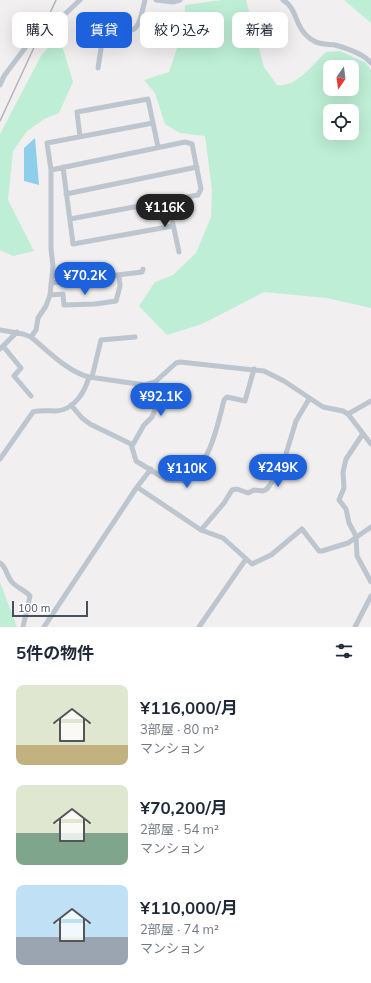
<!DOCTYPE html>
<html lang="ja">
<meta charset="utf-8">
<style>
body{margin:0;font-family:Mulish,"Noto Sans JP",sans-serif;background:#f2f2f3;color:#1f2937;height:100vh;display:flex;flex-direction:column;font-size:15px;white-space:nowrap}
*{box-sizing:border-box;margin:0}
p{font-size:13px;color:#747a83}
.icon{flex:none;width:22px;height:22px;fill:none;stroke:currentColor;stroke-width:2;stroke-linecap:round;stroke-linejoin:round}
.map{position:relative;height:627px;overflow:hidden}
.details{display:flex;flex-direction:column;background:#fff;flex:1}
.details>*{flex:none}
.top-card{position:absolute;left:12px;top:12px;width:347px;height:36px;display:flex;gap:8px}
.needle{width:26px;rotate:194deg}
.buttons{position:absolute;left:323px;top:60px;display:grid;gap:8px}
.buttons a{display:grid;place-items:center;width:36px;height:36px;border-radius:8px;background:#fff;box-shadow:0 4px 16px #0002;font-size:20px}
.scale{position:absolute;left:12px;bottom:10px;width:76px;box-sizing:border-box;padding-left:4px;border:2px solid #47515c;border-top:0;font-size:11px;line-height:14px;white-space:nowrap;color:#47515c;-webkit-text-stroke:3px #fff;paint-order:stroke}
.price{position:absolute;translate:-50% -34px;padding:0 9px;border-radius:14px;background:#1d61dd;color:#fff;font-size:13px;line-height:26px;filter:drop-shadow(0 1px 2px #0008)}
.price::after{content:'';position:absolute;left:50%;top:24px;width:12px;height:9px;margin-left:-6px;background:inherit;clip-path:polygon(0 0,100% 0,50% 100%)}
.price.selected{background:#222;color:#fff}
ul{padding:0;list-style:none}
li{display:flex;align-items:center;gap:12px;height:100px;padding:0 16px}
li span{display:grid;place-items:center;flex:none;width:112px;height:80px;border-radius:8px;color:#555}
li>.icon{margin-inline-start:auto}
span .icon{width:48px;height:48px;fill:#fffc;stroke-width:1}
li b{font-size:17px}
h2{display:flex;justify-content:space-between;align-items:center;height:48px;padding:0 16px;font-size:17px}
.chip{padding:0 14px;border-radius:8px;background:#fff;box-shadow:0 4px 16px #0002;font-size:14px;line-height:36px}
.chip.selected{background:#1d61dd;color:#fff}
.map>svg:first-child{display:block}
</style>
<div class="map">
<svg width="371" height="627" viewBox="0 0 371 627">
<rect width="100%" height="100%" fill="#f1efef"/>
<path fill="#beeed5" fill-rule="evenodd" d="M222 0H246L264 67 277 85C296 88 313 64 326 52L340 51 366 63 371 70V308L327 298 264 292 202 324 167 335 139 306 155 282 173 275 196 253 211 217 212 190 205 136 180 133 165 124 155 93 144 80 169 72 184 27 185 5ZM330 67H352V89H330ZM330 111H352V133H330Z
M344 0H371V23Z
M59 35 73 82 59 113 44 119 27 131 13 151 8 200 34 251 13 256 0 250V134L41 56Z
M0 582 17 627H0Z"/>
<path fill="#8dcfea" d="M35 138 39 185 24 181V148Z"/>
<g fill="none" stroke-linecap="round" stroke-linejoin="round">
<path stroke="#bdc5ce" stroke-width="5" d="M156 0 173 2 180 0
M283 0C299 9 293 29 314 41 321 45 328 44 335 45 346 48 364 54 371 63
M98 68 104 29C138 33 137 34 145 0
M0 85 4 76 34 36 48 30 80 0
M80 137 77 112 148 99 158 147
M63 167 73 244 173 226
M51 170 185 142 192 144 201 189 198 195 70 219
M66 194 197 167
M168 201 179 252
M51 283 142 272 143 269
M50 295 63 294 64 305 95 304 116 301 120 286 119 275
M0 330 23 334 31 337C48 351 68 372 89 377L145 385 155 382 176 363 180 362 264 371 284 381 323 407 343 411 348 414 371 444
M31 337 36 330 38 318 46 306 50 295 53 266 51 249V170L47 143 153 123
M3 346 21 368 14 376 31 396
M0 349 17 332
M92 377 101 340 135 337
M71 405 82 418 90 424 131 444 136 461 167 480 184 481C210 465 217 428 224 400L227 397 245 401 254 369
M348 414 371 401
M362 435 346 459 343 472 344 488 339 500 346 509 349 523 356 536 357 556 371 582
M132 446 144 425 152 417 159 400V397L151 384
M0 459 33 412C40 410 48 411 56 411 74 410 85 392 89 377
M137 487 201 530 223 538 252 564 271 555 302 529 319 551H322L348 543 371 527
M201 530 224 503 232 490 237 489 248 493 254 490 263 491 267 489 282 467 296 421 309 399
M0 563C6 566 7 577 12 582 17 588 25 590 30 596L23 627
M44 627 137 487 151 469
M199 627 246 559
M355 627 371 596"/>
<path stroke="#b1b4b9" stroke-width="1.5" d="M0 121 56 0"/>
</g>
</svg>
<div class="buttons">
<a><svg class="needle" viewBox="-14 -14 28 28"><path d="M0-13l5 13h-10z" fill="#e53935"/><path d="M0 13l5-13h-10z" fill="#747a83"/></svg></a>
<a><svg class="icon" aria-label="locate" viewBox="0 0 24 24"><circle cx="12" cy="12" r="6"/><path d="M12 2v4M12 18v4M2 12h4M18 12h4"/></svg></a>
</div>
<div class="scale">100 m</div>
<b class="price selected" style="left:165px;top:228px">¥116K</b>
<b class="price" style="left:85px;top:296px">¥70.2K</b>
<b class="price" style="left:161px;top:417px">¥92.1K</b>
<b class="price" style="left:278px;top:488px">¥249K</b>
<b class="price" style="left:187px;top:489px">¥110K</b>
<div class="top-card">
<a class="chip">購入</a>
<a class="chip selected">賃貸</a>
<a class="chip">絞り込み</a>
<a class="chip">新着</a>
</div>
</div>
<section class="details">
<h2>5件の物件<svg class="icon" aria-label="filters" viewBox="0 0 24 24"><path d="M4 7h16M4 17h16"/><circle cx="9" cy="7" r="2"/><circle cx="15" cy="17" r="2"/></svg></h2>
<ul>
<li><span style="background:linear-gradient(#dfe7d0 75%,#c2b280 0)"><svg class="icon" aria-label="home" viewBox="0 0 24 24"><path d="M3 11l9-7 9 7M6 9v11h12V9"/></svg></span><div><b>¥116,000/月</b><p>3部屋 · 80 m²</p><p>マンション</p></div></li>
<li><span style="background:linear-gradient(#dfe7d0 60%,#7fa58c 0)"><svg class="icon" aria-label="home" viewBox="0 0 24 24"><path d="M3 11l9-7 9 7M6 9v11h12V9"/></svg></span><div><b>¥70,200/月</b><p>2部屋 · 54 m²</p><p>マンション</p></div></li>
<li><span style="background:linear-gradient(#bfe0f5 65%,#9aa5b1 0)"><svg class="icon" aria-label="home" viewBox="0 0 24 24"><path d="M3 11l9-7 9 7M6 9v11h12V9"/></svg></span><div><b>¥110,000/月</b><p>2部屋 · 74 m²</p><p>マンション</p></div></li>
</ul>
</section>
